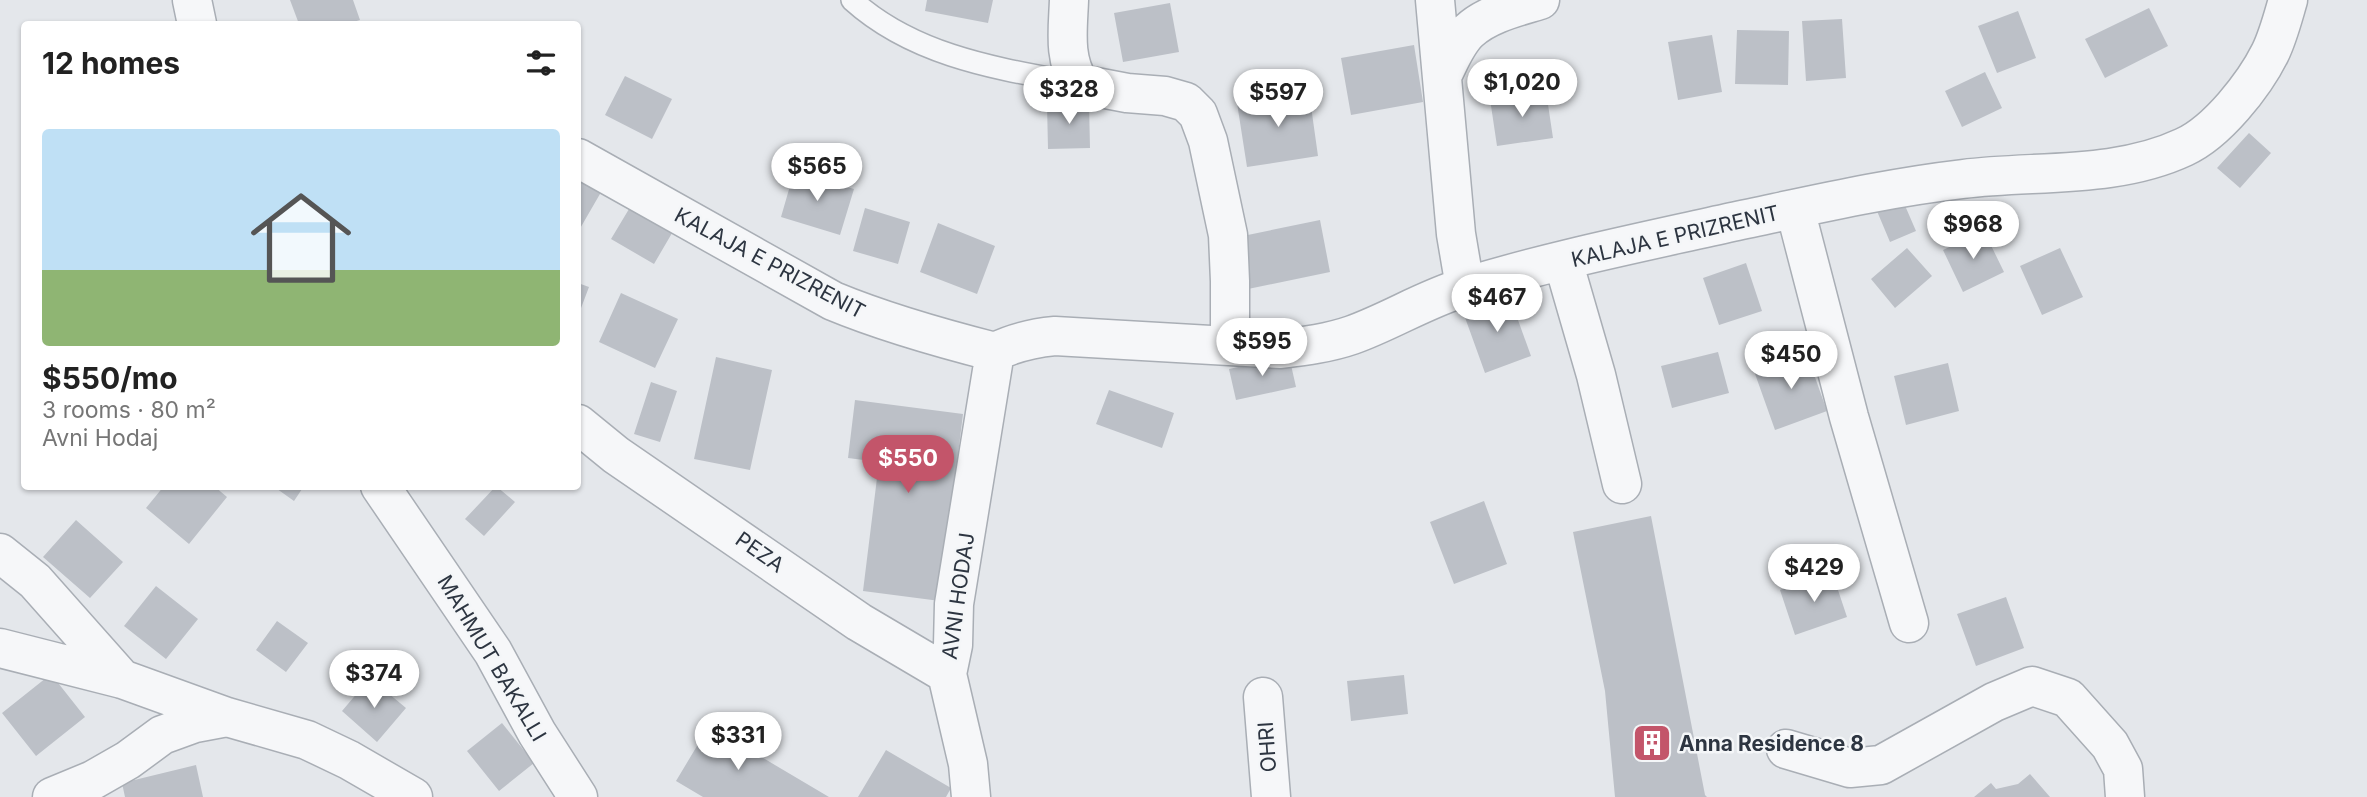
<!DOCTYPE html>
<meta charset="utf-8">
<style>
body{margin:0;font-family:Inter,sans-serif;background:#f2f2f2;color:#222;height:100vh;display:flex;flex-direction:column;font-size:26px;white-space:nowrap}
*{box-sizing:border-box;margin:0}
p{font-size:23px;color:#767676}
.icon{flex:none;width:38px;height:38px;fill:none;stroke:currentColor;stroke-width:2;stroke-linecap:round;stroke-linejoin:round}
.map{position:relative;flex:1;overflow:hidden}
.sheet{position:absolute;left:21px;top:21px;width:560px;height:469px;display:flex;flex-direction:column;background:#fff;border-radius:7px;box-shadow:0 2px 5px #0004}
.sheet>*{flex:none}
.price{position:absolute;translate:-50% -60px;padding:0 16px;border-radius:24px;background:#fff;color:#222;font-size:23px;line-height:46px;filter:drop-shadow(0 2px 4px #0008)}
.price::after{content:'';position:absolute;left:50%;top:42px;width:21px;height:16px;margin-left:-10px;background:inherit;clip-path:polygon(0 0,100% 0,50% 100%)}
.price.active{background:#c3556a;color:#fff}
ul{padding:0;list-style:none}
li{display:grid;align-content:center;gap:14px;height:371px;padding:0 21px}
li+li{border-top:2px solid #e0e0e0}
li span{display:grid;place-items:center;height:217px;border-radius:7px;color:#555}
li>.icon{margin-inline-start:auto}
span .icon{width:126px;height:126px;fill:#fffc;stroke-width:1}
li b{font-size:30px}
h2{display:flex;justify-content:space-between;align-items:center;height:84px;padding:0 21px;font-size:30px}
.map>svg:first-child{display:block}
</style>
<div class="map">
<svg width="2367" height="797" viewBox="0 0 2367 797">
<rect width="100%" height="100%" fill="#e4e7eb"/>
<path fill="#bcc0c7" d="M290 0H353L360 20 347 24H299Z
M927 0H993L988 23 925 11Z
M1170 3 1179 52 1123 62 1114 13Z
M2149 8 2168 46 2105 78 2085 39Z
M2018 11 2036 58 1997 73 1978 26Z
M1842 19 1846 78 1806 81 1802 21Z
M1737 30 1789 31 1788 85 1735 84Z
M1712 35 1722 92 1678 100 1668 42Z
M1414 45 1423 102 1351 115 1341 58Z
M1985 72 2002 108 1962 127 1945 91Z
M625 76 672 99 652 139 605 115Z
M1546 91 1553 138 1497 146 1490 99Z
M1309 92 1318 156 1247 167 1237 103Z
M1089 103 1090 148 1048 149 1047 104Z
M2249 133 2271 153 2240 188 2217 168Z
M578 172 604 187 578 232Z
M794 172 854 189 840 235 781 217Z
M1900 194 1916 231 1890 242 1874 204Z
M632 204 675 228 654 264 611 239Z
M865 208 910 222 898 264 853 251Z
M1320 220 1330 272 1248 289 1238 237Z
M938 223 995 246 977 294 920 272Z
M1984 231 2004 272 1963 292 1943 250Z
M1907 248 1932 276 1895 308 1871 279Z
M2060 248 2083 297 2042 315 2020 266Z
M1746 263 1762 311 1719 325 1703 278Z
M578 283 589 287 578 316Z
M621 293 678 319 655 368 599 342Z
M1509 295 1531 356 1485 373 1463 312Z
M1718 352 1729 393 1672 408 1661 366Z
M1806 352 1827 411 1775 430 1754 371Z
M1289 356 1296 387 1236 400 1229 369Z
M716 357 772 370 750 470 694 459Z
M1948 363 1959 411 1906 425 1894 376Z
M651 382 677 391 660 442 634 434Z
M1109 390 1174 413 1162 448 1096 424Z
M855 400 963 414 940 601 863 591 879 462 848 458Z
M164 486H214L227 497 189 544 146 508Z
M273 486H304L294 501Z
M496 486 515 502 484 536 465 519Z
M1484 501 1507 564 1454 584 1430 522Z
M1651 516 1705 795 1707 797H1615L1605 691 1573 532Z
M76 520 123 562 90 598 43 557Z
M1832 572 1847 617 1795 635 1780 590Z
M156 586 198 619 166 659 124 626Z
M2006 597 2024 648 1976 666 1957 614Z
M277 621 308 643 286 672 256 650Z
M51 674 85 717 36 756 2 713Z
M1404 675 1408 714 1351 721 1347 681Z
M370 678 406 708 377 742 342 711Z
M502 723 534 763 499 791 467 751Z
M709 726 829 797H703L676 781Z
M886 750 951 788 946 797H858Z
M196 765 203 797H125L122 783Z
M2030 774 2050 797H1974L1991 783 1996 789 2018 784Z"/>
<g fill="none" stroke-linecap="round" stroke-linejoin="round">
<g stroke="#a9aeb5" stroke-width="24">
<path id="lane" d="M852 0C915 57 1000 69 1080 84"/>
</g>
<g stroke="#a9aeb5" stroke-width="41">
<path id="street" d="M192 0 197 24
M1069 0C1068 29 1063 59 1080 84L1127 93 1165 96 1186 102 1198 114 1208 141 1228 235 1230 281V346
M1435 0 1456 234 1465 287
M1443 74C1450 60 1457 42 1469 31 1487 14 1517 7 1540 0
M578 158 833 301C886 323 940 338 995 352 1015 342 1033 338 1055 336L1281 349C1305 346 1329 343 1352 335 1391 321 1425 299 1465 287 1553 260 1643 242 1732 222 1809 206 1885 188 1963 179 2036 170 2116 179 2184 147 2217 132 2254 85 2270 53 2278 37 2283 17 2288 0
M1795 209 1849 417 1909 623
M1563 261 1596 375 1622 484
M578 424 616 455 859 622 947 674
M380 486 493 652 537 733 578 797
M0 553 35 581 122 679
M0 648 122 679 227 717 307 740 349 760 413 797
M1263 697 1271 797
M1786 749 1850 768 1881 765 1994 702 2032 686 2068 698 2110 745 2123 769 2125 797
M52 797 93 780 128 760 162 735 195 723 227 717
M971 797 968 764 947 674 953 645 954 604 995 352"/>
</g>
<use href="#lane" stroke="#f6f7f9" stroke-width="21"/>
<use href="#street" stroke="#f6f7f9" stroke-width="38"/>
</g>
<defs>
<g id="building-square" transform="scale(2.0125)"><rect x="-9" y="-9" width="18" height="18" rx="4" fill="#c3556a" stroke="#f4f6f8"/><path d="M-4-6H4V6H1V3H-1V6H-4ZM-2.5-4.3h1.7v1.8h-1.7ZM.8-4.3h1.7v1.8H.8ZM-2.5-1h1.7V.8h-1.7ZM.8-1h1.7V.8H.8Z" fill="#fff"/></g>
</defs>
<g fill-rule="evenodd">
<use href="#building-square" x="1652" y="743"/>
</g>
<g text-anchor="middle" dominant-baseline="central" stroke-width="5" stroke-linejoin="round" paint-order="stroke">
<g font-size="21" fill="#2d3541" stroke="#f4f6f8">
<text transform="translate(1675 236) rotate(-13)">KALAJA E PRIZRENIT</text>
<text transform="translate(770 263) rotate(28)">KALAJA E PRIZRENIT</text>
<text transform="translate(760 552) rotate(35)">PEZA</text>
<text transform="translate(958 596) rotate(-82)">AVNI HODAJ</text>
<text transform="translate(492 658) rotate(59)">MAHMUT BAKALLI</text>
<text transform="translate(1267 747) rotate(-94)">OHRI</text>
</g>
<g font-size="21" font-weight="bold" fill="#2d3541" stroke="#f4f6f8" text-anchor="start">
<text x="1679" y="743">Anna Residence 8</text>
</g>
</g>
</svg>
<b class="price" style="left:1522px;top:119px">$1,020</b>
<b class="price" style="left:1069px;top:126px">$328</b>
<b class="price" style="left:1278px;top:129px">$597</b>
<b class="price" style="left:817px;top:203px">$565</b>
<b class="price" style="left:1973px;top:261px">$968</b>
<b class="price" style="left:1497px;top:334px">$467</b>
<b class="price" style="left:1262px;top:378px">$595</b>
<b class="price" style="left:1791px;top:391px">$450</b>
<b class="price active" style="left:908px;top:495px">$550</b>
<b class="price" style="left:1814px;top:604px">$429</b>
<b class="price" style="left:374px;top:710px">$374</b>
<b class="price" style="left:738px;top:772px">$331</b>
<section class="sheet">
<h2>12 homes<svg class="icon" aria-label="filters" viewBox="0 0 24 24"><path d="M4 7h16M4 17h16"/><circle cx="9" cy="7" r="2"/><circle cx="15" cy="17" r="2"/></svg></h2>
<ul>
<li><span style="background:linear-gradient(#bfe0f5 65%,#8fb573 0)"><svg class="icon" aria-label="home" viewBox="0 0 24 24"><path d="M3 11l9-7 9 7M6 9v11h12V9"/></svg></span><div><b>$550/mo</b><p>3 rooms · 80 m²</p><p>Avni Hodaj</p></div></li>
</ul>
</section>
</div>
